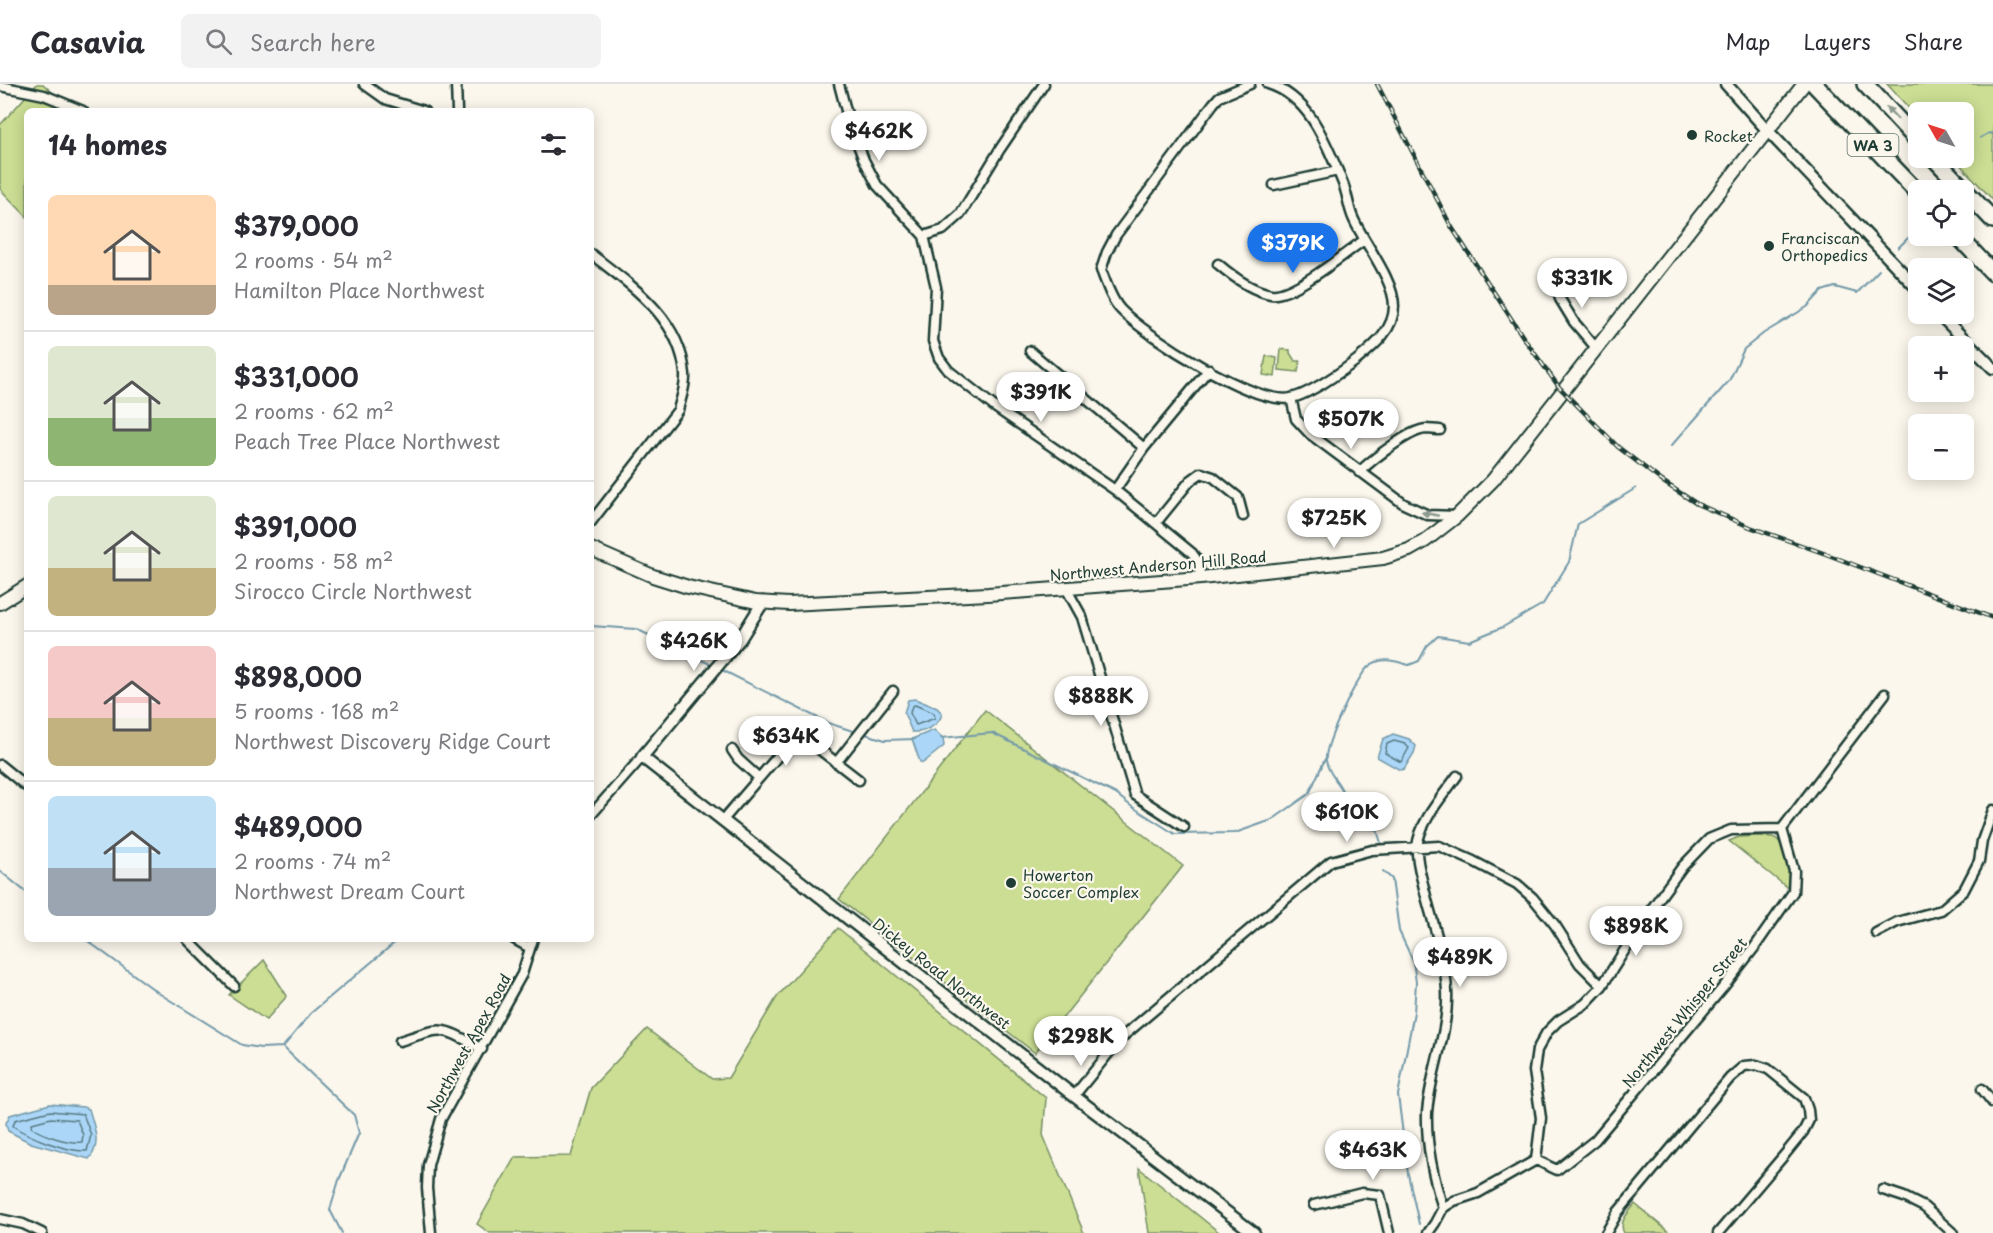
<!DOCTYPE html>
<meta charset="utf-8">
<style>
body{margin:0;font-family:"Playpen Sans",sans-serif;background:#f2f2f3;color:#2b2b33;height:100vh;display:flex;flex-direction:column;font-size:22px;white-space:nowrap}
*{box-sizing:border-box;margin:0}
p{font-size:20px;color:#7c7c81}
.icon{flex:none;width:33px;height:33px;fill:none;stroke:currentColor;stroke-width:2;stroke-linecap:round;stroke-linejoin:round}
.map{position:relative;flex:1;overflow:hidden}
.sheet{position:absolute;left:24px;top:24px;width:570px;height:834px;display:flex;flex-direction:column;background:#fff;border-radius:9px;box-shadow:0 3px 15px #0003}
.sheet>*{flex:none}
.needle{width:39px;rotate:309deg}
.fabs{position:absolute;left:1908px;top:18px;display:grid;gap:12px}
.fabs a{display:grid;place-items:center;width:66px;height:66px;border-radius:9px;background:#fff;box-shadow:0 3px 15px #0003;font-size:30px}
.price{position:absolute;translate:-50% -51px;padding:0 14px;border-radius:21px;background:#fff;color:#222;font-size:20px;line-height:39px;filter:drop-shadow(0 2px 3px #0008)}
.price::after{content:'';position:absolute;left:50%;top:36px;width:18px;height:14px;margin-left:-9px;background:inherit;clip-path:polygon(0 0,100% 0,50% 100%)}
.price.on{background:#1a73e8;color:#fff}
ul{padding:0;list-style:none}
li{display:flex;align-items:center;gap:18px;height:150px;padding:0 24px}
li+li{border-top:2px solid #e1e1e2}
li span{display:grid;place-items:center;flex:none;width:168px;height:120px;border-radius:9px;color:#555}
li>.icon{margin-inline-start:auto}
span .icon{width:72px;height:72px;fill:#fffc;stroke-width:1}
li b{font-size:26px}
h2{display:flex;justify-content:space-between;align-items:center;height:72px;padding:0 24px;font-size:26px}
header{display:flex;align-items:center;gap:36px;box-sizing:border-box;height:84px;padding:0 30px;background:#fff;border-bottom:2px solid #e1e1e2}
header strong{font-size:28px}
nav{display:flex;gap:33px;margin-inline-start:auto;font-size:21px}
.search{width:420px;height:54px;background:#f2f2f3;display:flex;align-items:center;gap:15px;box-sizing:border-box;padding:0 21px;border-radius:9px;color:#7c7c81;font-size:22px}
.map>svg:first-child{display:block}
</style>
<header>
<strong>Casavia</strong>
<div class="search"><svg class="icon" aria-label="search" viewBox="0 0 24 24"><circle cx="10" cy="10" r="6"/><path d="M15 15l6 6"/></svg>Search here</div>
<nav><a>Map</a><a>Layers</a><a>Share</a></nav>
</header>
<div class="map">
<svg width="1993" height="1149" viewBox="0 0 1993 1149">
<rect width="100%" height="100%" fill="#fbf7ec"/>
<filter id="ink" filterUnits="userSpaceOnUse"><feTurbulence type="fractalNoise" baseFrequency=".0167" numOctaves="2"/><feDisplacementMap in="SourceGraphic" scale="12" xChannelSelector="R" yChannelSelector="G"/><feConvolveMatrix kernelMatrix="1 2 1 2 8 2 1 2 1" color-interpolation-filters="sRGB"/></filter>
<g filter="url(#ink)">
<path fill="#cbde93" stroke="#758e64" stroke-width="1.5" d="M37 0H43L73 27H27V133L0 105V41Z
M1887 0H1993V116L1954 74H1964V28H1918V34Z
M1281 265 1290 266V269L1295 277H1300L1298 288 1279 286Z
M1266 272 1277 274 1275 293 1263 291Z
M985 626 1183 782 1035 969 839 815Z
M1760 752C1764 753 1771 752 1775 754 1788 761 1791 792 1789 805L1729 757 1739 753Z
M838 844 1046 1014 1043 1051 1084 1149H490L477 1140 515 1073 571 1072 591 1004 647 945 712 995 728 994 777 913Z
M264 876 287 912 266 936 229 911Z
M1139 1084 1220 1149H1149Z
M1635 1120 1670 1149H1624C1618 1138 1628 1129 1635 1120Z"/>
<path fill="#abd6f7" stroke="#7399a9" stroke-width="1.5" d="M915 615 937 624 942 629C940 642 923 649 912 648L904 629 908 616Z
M934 646 943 654 944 662 923 679 920 678 912 655Z
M1393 650 1409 655 1416 662 1414 669 1404 685 1400 686 1377 673 1383 655Z
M50 1020 83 1023 89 1025C94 1042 102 1061 89 1075L31 1059 8 1047 6 1039 10 1031Z"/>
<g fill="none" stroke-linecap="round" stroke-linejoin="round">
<path stroke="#577a82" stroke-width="1.5" d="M915 621 934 629 935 634 916 641 910 629 912 622Z
M1394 657 1405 660 1409 664 1401 678 1385 669 1387 660Z
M50 1027 83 1030 91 1051 87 1067C67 1068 29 1053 13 1042L15 1036Z
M51 1034 77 1036 83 1051 82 1058C69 1060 42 1051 31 1043L32 1039Z"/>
<path stroke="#7399a9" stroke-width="2" d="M1980 54 1989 49 1993 50
M1898 164 1911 151
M1671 362 1729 297 1744 265 1764 249 1807 223 1822 207 1835 203 1857 209 1879 186
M591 542 636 545 712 581
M720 585 828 639 856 648
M862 649 885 656 915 655
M941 654 992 649 1116 710 1131 722 1175 750 1235 749 1272 736 1309 710 1325 675
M1381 759 1377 746 1362 741 1352 740 1343 726 1340 716 1343 709C1339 697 1327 689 1326 676 1324 661 1357 593 1369 582 1381 572 1396 577 1409 581L1419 577 1427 562 1438 552 1469 557 1503 543 1543 520 1569 478 1578 440 1636 404
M0 787 27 809
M1383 787 1392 795 1399 847 1413 877 1416 898 1414 928 1398 1011 1408 1090 1419 1140
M85 855 160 910 242 961 261 964 283 963 354 1031 359 1049 339 1096 330 1126 342 1149
M283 963 311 929 399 855"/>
<g stroke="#1f3d34" stroke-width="13">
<path id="minor" d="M364 0 385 15 424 27
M456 0 457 27
M839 0 849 38 864 76 877 101 924 152 936 203 933 257 939 274 948 286 996 324 1115 406 1192 469 1197 476 1201 494
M1250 0 1219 13 1213 20 1116 151 1107 168 1101 186C1106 198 1111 216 1121 226 1146 252 1255 322 1291 314 1308 311 1343 287 1357 276 1374 262 1394 246 1394 222 1394 196 1365 160 1354 136 1348 124 1348 110 1342 97 1326 59 1310 13 1268 0
M0 2 44 11 83 27
M1274 101 1338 87
M924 152 943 146 960 131 1000 65 1044 0
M591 170C632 202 680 234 685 290 686 302 681 314 678 326L591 438
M1218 180C1232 192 1253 207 1271 210 1293 213 1344 170 1364 156
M1555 190 1560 215 1574 238 1597 265
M1030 267 1144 364
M1291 314 1296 335 1310 350 1404 420 1428 431 1456 432
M1359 388C1372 376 1409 346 1426 345 1430 345 1436 346 1440 346
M1115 406 1144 364 1209 285
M1156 439 1190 397 1201 389 1213 393 1238 413 1243 432
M1066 504 1082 533 1135 711 1184 743
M732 666 738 675 759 694
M836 679 893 607
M0 681 27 703
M591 731 642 673
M723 736 784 665 796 659 815 662 859 696
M1876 849 1897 838 1941 826 1964 806 1979 777 1982 757 1993 726
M187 855 234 902
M514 855 530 864
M400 957C445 942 440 942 482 965
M1982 1005 1993 1019
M1074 1012 1121 954 1331 777 1372 766 1439 762 1473 777 1517 800 1533 814 1555 841 1580 880 1602 902
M1536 1076 1557 1086 1595 1056 1725 901 1754 864 1793 808 1794 787 1782 745
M1883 1106 1904 1113 1924 1123 1953 1149
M1314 1121 1362 1109 1380 1111 1389 1149
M1443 1124C1433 1093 1426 1062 1427 1029 1430 988 1449 948 1447 907 1445 870 1431 835 1423 800 1420 788 1416 775 1417 763 1420 737 1442 713 1457 692
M0 1135 23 1140 42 1149
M431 1149 427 1104 428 1081 441 1035 522 890 533 855
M1428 1149 1435 1139 1443 1124 1454 1117 1478 1109 1536 1076 1541 1034 1534 987 1537 966 1547 948 1558 937 1585 920 1602 902 1645 834 1682 783 1709 755 1731 746 1782 745 1885 610
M1606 1149 1618 1128 1730 994 1744 982 1756 981 1768 985 1804 1014 1808 1026 1809 1036 1803 1048 1786 1069 1718 1149"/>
</g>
<g stroke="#1f3d34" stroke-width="15">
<path id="tertiary" d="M1726 0 1768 47 1918 205
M1939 230 1993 284
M763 518 740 555 642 673 1074 1012 1254 1149"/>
</g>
<g stroke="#1f3d34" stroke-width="16">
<path id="secondary" d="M591 465 653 492 688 503 756 518 789 520 988 510 1201 494 1383 474 1409 466 1425 457 1457 432 1493 396 1804 0
M0 519 27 502"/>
</g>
<g stroke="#1f3d34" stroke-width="20">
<path id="motorway" d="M1814 0 1918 109
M1865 0 1918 57
M1934 74 1993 136
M1958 152 1993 189"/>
</g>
<use href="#minor" stroke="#fbf7ec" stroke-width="8"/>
<use href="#tertiary" stroke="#fbf7ec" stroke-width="10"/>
<use href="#secondary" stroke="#fbf7ec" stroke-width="12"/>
<use href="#motorway" stroke="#fbf7ec" stroke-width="15"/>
<g stroke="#1f3d34" stroke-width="4.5">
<path id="rail" d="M1377 0 1451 142 1525 256 1559 303 1618 363 1662 397 1697 420 1750 443 1826 470 1993 534"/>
</g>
<use href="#rail" stroke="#fbf7ec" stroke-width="2" stroke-dasharray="7" stroke-linecap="butt"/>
</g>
<defs><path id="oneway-solid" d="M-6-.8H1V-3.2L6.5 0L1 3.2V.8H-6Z" transform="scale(1.5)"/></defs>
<g fill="#8d9a90">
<use href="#oneway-solid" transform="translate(1892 29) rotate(-133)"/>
<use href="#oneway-solid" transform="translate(1430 430) rotate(-169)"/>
</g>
</g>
<g fill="#1f3d34" stroke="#fbf7ec" stroke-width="2">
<circle cx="1692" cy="51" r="6"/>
<circle cx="1769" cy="162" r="6"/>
<circle cx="1011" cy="799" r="6"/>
</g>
<g text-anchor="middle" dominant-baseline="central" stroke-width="4.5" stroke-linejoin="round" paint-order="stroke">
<rect fill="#fbf7ec" stroke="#61756b" stroke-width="1.5" x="1847.5" y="50" width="51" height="22" rx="4.5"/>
<g font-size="14" font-weight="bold" fill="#1f3d34">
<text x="1873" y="61">WA 3</text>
</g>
<g font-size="15" fill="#1f3d34" stroke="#fbf7ec" text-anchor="start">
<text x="1704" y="51">Rocket</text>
<text x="1781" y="153">Franciscan<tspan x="1781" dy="17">Orthopedics</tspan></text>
<text x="1023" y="790">Howerton<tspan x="1023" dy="17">Soccer Complex</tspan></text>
</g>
<g font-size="15" fill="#1f3d34" stroke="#fbf7ec">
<text transform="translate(1158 481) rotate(-5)">Northwest Anderson Hill Road</text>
<text transform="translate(942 889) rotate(38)">Dickey Road Northwest</text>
<text transform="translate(1684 928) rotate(-51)">Northwest Whisper Street</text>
<text transform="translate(468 959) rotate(-61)">Northwest Apex Road</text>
</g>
</g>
</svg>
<div class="fabs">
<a><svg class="needle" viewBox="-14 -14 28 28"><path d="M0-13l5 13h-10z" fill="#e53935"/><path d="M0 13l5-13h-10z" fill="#7c7c81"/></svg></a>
<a><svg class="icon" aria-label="locate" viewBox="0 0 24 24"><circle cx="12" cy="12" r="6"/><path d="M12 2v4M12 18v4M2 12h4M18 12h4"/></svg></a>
<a><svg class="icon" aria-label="layers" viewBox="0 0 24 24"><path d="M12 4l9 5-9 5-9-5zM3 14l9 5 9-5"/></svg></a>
<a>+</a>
<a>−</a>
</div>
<b class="price" style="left:879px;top:78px">$462K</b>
<b class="price on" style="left:1293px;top:190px">$379K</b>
<b class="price" style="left:1582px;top:225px">$331K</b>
<b class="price" style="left:1041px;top:339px">$391K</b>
<b class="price" style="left:1351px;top:366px">$507K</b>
<b class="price" style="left:1334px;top:465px">$725K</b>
<b class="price" style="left:694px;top:588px">$426K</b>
<b class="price" style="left:1101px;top:643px">$888K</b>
<b class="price" style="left:786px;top:683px">$634K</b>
<b class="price" style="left:1347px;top:759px">$610K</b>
<b class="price" style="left:1636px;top:873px">$898K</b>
<b class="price" style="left:1460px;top:904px">$489K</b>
<b class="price" style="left:1081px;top:983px">$298K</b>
<b class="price" style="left:1373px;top:1097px">$463K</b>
<section class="sheet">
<h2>14 homes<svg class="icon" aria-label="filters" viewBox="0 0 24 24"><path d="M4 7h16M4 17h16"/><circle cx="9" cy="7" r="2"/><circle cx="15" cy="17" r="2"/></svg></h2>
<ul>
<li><span style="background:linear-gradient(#ffd9b3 75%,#b9a48a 0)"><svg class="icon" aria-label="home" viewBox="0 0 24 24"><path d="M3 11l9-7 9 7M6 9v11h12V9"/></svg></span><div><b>$379,000</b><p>2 rooms · 54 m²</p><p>Hamilton Place Northwest</p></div></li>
<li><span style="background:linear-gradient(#dfe7d0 60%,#8fb573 0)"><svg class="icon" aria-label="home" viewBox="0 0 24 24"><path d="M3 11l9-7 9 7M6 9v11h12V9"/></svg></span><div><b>$331,000</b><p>2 rooms · 62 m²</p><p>Peach Tree Place Northwest</p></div></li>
<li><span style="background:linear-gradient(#dfe7d0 60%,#c2b280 0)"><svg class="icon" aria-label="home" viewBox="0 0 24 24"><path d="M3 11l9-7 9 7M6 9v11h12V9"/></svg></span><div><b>$391,000</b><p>2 rooms · 58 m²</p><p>Sirocco Circle Northwest</p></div></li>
<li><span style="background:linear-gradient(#f6c9c9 60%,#c2b280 0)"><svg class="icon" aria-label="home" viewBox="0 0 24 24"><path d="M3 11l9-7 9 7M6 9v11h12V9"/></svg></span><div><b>$898,000</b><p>5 rooms · 168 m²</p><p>Northwest Discovery Ridge Court</p></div></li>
<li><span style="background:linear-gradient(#bfe0f5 60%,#9aa5b1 0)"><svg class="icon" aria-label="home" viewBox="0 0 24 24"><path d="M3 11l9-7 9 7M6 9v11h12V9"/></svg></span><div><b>$489,000</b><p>2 rooms · 74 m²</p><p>Northwest Dream Court</p></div></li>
</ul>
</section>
</div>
